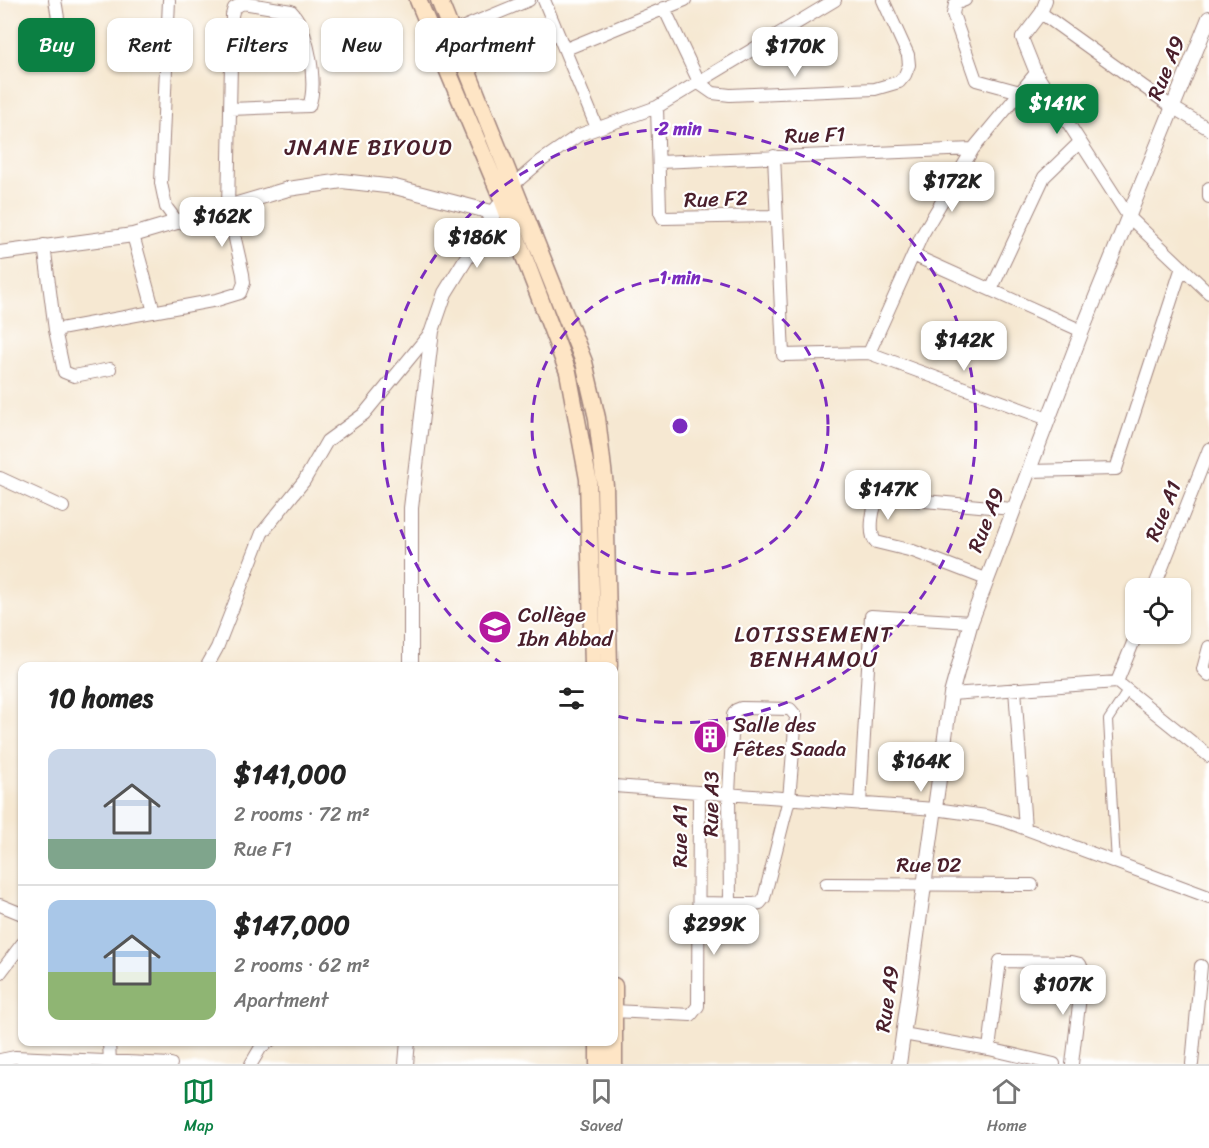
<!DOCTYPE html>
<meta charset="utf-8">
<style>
body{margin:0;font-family:Sriracha,sans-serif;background:#f6f6f6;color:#222;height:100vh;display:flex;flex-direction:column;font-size:22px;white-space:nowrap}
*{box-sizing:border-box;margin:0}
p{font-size:20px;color:#767676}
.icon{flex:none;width:33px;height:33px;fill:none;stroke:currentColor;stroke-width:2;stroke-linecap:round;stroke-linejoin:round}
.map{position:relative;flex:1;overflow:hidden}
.panel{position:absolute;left:18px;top:662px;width:600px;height:384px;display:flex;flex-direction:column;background:#fff;border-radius:12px;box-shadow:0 2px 4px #0004}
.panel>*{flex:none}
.top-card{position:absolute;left:18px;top:18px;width:600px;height:54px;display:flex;gap:12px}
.buttons{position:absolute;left:1125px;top:578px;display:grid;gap:12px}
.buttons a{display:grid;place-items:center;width:66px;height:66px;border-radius:12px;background:#fff;box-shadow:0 2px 4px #0004;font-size:30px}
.price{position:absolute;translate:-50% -51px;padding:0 14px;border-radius:12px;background:#fff;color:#222;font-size:20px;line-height:39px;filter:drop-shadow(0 2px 3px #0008)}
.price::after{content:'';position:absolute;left:50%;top:36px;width:18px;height:14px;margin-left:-9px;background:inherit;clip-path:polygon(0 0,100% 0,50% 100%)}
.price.on{background:#0b8043;color:#fff}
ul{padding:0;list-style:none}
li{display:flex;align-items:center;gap:18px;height:150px;padding:0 30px}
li+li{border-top:2px solid #e0e0e0}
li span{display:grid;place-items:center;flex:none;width:168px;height:120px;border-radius:12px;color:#555}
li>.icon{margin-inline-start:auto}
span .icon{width:72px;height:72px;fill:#fffc;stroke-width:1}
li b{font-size:26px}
h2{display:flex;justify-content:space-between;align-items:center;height:72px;padding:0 30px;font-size:26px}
.pill{padding:0 21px;border-radius:12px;background:#fff;box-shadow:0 2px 4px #0004;font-size:21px;line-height:54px}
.pill.on{background:#0b8043;color:#fff}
.menu{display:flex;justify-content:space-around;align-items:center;height:84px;border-top:2px solid #e0e0e0;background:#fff;font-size:16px;color:#767676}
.menu a{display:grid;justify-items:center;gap:3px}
.menu .on{color:#0b8043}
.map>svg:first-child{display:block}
</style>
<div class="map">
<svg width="1209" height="1064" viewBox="0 0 1209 1064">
<rect width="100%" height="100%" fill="#fff"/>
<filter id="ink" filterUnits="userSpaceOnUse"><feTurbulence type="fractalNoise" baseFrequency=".0167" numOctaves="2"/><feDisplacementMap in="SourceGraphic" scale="12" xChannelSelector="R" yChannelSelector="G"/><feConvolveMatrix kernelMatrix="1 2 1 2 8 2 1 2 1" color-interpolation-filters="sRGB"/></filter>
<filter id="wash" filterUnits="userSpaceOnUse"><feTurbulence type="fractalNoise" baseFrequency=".008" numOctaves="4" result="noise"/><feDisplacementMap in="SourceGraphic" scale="24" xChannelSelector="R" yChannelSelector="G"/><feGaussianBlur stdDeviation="1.35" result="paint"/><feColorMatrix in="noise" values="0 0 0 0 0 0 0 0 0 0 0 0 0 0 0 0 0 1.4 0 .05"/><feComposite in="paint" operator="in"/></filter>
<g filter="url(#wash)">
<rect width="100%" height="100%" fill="#f6e8d2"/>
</g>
<g filter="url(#ink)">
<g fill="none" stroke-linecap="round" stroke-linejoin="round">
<g stroke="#a0847e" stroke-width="10">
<path id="pedestrian" d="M1116 863 1108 720 1127 691"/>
</g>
<g stroke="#a0847e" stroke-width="14">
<path id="minor" d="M55 0 62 42
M169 0 161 183 166 207 178 223
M544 0 597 128
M965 0 955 4 953 14 976 80 1020 92
M1046 0 1041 13 1022 38 1036 73 1128 216 1209 293
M664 8 700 84 713 93 730 95 875 89 899 82 905 75 909 65 908 55 883 0
M1041 13 1172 107 1209 129
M452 32 529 0
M566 49 685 0
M657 107 660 212 663 218 775 216
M774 156 783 355 869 353 1048 419
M659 162 973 149
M514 184 541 161 579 135 657 107 835 0
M1209 188V197
M133 235 154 312
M44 245 55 330 64 372 74 376 110 369
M913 255 1082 331
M992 288 1044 177 1080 142
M55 330 217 300 240 293 244 283 243 274 228 208 232 15 234 8 243 3 291 11C308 28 318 84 309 106L230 109
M869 353 922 235 973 149 1036 73
M1029 471 1116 469 1182 267
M0 478 63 507
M986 579 913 551 876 542C868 535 872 502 881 497L1012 509
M1154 588 1209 449
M1209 647 1203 669 1209 675
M207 666 217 648 262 533 304 481 327 441 364 414 432 331
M1117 682 1209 756
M1015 689 1025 828
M951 694 1117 682 1137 633
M614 786 935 809 986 816 1005 821 1209 897
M860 804 871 616 971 622
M826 884 1032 885
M699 903 754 904 760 903 764 898 789 799 796 716 790 709 741 708 736 710 733 715 729 794 730 903
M0 905 22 914
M0 973 22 944
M614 1011 691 1015 698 1006 699 793
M903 1034 989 1049 1054 1064
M109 1041 110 1064
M989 1049 1000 961 1072 962 1080 964 1083 971 1072 1064
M0 1060 15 1057 171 1064
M251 1064 261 1047 270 1041
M1192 1064 1201 966"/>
</g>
<g stroke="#a0847e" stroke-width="16">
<path id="tertiary" d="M0 253 133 235 288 189 342 181 395 187 495 213
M411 666V508L432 331 445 293 498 207
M406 1064 408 1041
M899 1064 951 694 971 622 1082 331 1209 18"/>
</g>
<g stroke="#a0847e" stroke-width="19">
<path id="secondary" d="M418 0 502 199 568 372 588 479 593 666
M439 0 584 362 597 418 605 486 609 666
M614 986V1064
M598 1041V1064"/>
</g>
<use href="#pedestrian" stroke="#fff" stroke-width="8"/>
<use href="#minor" stroke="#fff" stroke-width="12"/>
<use href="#tertiary" stroke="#fff" stroke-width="14"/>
<use href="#secondary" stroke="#fee5c5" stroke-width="16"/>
</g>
</g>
<g fill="none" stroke="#7b2cbf" stroke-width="3" stroke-dasharray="10 8">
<circle cx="680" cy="426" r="148"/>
<path d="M503 665A297 297 0 1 1 616 716"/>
</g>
<defs>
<g id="school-disc" transform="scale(1.725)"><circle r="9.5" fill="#b5179e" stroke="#fff"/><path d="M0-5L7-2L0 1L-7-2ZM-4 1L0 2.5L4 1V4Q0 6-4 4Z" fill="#fff"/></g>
<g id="building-disc" transform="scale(1.725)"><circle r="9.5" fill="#b5179e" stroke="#fff"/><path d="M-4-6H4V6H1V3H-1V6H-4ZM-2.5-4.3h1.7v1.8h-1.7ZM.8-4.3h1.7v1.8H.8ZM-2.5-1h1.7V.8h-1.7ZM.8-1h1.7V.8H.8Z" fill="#fff"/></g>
</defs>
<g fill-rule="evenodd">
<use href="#school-disc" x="495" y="627"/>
<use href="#building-disc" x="710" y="737"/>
</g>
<g text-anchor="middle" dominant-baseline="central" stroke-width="4.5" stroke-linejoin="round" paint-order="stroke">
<g font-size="21" fill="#4a1f2b" stroke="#fff">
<text transform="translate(1166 68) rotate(-68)">Rue A9</text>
<text transform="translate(815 135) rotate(-2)">Rue F1</text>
<text transform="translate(716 199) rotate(-2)">Rue F2</text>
<text transform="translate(1163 511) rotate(-68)">Rue A1</text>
<text transform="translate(986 520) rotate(-69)">Rue A9</text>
<text transform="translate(711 804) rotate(-89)">Rue A3</text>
<text transform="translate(680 836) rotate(-90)">Rue A1</text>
<text x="929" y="865">Rue D2</text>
<text transform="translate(887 999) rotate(-82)">Rue A9</text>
</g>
<g font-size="21" fill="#4a1f2b" stroke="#fff" text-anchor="start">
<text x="518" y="615">Collège<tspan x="518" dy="24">Ibn Abbad</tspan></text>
<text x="733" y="725">Salle des<tspan x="733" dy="24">Fêtes Saada</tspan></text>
</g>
<g font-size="22" letter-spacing="1.5" fill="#4a1f2b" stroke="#fff">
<text x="369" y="147">JNANE BIYOUD</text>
<text x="814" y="634">LOTISSEMENT<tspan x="814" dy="25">BENHAMOU</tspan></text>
</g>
</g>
<circle cx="680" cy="426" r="9" fill="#7b2cbf" stroke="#fff" stroke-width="3"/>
<g font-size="18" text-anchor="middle" font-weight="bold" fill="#7b2cbf" stroke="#fff" stroke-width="4.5" stroke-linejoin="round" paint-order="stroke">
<text x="680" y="135">2 min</text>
<text x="680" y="284">1 min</text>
</g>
</svg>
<div class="buttons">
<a><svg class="icon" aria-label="locate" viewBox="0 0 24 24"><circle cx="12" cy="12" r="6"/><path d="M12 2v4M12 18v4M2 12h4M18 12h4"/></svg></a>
</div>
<b class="price" style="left:795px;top:78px">$170K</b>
<b class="price on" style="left:1057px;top:135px">$141K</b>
<b class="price" style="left:952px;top:213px">$172K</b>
<b class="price" style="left:222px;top:248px">$162K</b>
<b class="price" style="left:477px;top:269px">$186K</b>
<b class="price" style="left:964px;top:372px">$142K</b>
<b class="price" style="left:888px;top:521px">$147K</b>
<b class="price" style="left:921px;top:793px">$164K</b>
<b class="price" style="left:714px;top:956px">$299K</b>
<b class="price" style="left:1063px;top:1016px">$107K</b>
<div class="top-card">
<a class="pill on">Buy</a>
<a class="pill">Rent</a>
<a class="pill">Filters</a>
<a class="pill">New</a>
<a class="pill">Apartment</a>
</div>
<section class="panel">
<h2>10 homes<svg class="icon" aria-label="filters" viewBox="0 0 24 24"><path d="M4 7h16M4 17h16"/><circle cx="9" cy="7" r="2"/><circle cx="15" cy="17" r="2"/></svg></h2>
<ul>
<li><span style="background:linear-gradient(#c9d6e8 75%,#7fa58c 0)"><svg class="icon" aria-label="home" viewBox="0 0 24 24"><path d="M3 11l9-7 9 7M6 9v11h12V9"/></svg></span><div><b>$141,000</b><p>2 rooms · 72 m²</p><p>Rue F1</p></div></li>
<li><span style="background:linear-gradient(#a9c7e8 60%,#8fb573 0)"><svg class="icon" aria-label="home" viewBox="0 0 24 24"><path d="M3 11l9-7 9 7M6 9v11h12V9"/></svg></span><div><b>$147,000</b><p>2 rooms · 62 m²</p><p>Apartment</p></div></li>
</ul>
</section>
</div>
<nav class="menu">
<a class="on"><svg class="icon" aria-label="map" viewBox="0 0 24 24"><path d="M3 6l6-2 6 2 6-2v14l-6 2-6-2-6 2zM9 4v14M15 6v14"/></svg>Map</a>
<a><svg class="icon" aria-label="saved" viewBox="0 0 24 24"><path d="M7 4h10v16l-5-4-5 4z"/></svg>Saved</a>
<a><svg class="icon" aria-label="home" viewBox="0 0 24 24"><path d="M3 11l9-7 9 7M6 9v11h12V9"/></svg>Home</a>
</nav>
